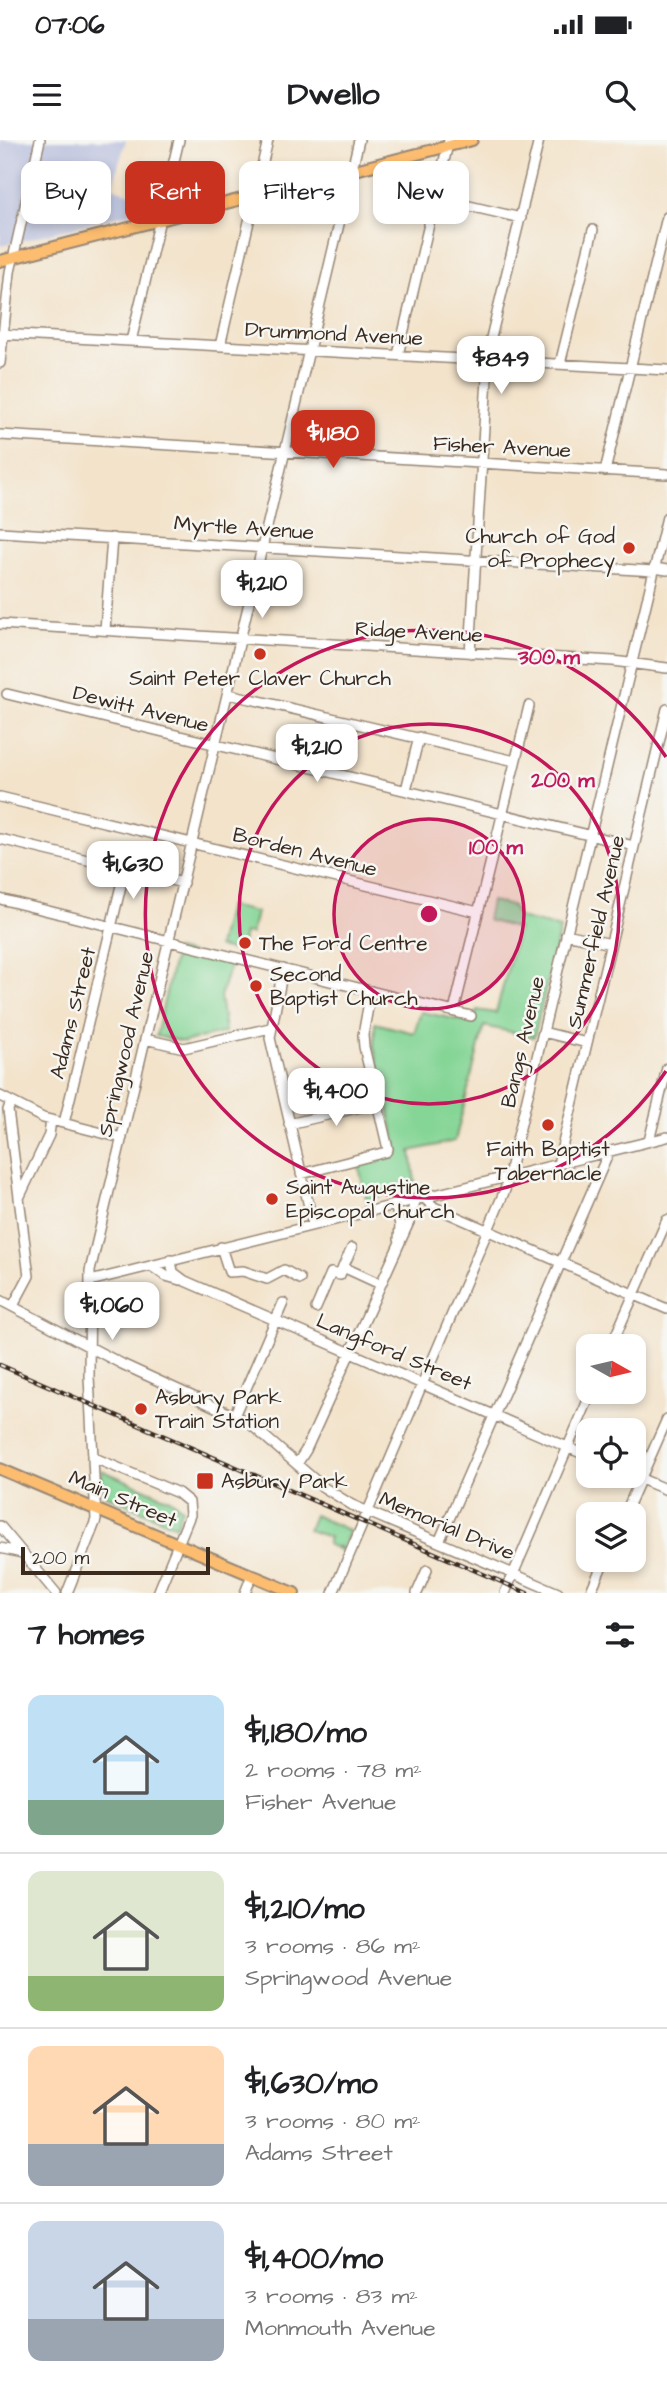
<!DOCTYPE html>
<meta charset="utf-8">
<style>
body{margin:0;font-family:"Architects Daughter",sans-serif;background:#f6f6f6;color:#202124;height:100vh;display:flex;flex-direction:column;font-size:26px;white-space:nowrap}
*{box-sizing:border-box;margin:0}
p{font-size:23px;color:#757577}
.icon{flex:none;width:38px;height:38px;fill:none;stroke:currentColor;stroke-width:2;stroke-linecap:round;stroke-linejoin:round}
.map{position:relative;height:1453px;overflow:hidden}
.panel{display:flex;flex-direction:column;background:#fff;flex:1}
.panel>*{flex:none}
.banner{position:absolute;left:21px;top:21px;width:626px;height:63px;display:flex;gap:14px}
.needle{width:46px;rotate:98deg}
.controls{position:absolute;left:576px;top:1194px;display:grid;gap:14px}
.controls a{display:grid;place-items:center;width:70px;height:70px;border-radius:14px;background:#fff;box-shadow:0 4px 10px #0003;font-size:35px}
.scale{position:absolute;left:21px;bottom:18px;width:189px;box-sizing:border-box;padding-left:7px;border:4px solid #3b2a1e;border-top:0;font-size:19px;line-height:24px;white-space:nowrap;color:#3b2a1e;-webkit-text-stroke:5px #f6f6f2;paint-order:stroke}
.price{position:absolute;translate:-50% -60px;padding:0 16px;border-radius:14px;background:#fff;color:#222;font-size:23px;line-height:46px;filter:drop-shadow(0 2px 4px #0008)}
.price::after{content:'';position:absolute;left:50%;top:42px;width:21px;height:16px;margin-left:-10px;background:inherit;clip-path:polygon(0 0,100% 0,50% 100%)}
.price.on{background:#c8321e;color:#fff}
ul{padding:0;list-style:none}
li{display:flex;align-items:center;gap:21px;height:175px;padding:0 28px}
li+li{border-top:2px solid #e0e0e0}
li span{display:grid;place-items:center;flex:none;width:196px;height:140px;border-radius:14px;color:#555}
li>.icon{margin-inline-start:auto}
span .icon{width:84px;height:84px;fill:#fffc;stroke-width:1}
li b{font-size:30px}
h2{display:flex;justify-content:space-between;align-items:center;height:84px;padding:0 28px;font-size:30px}
.chip{padding:0 24px;border-radius:14px;background:#fff;box-shadow:0 4px 10px #0003;font-size:24px;line-height:63px}
.chip.on{background:#c8321e;color:#fff}
.status{display:flex;justify-content:space-between;align-items:center;height:49px;padding:0 35px;background:#fff;direction:ltr}
.status svg{height:19px;fill:currentColor}
header{display:flex;justify-content:space-between;align-items:center;height:91px;padding:0 28px;background:#fff;font-size:32px;font-weight:700}
.map>svg:first-child{display:block}
</style>
<div class="status"><b>07:06</b><svg viewBox="0 0 49 12"><path d="M0 12V9h3v3zM5 12V6h3v6zM10 12V3h3v9zM15 12V0h3v12zM26 1h20v11H26zM47 4h2v5h-2z"/></svg></div>
<header><svg class="icon" aria-label="menu" viewBox="0 0 24 24"><path d="M4 6h16M4 12h16M4 18h16"/></svg>Dwello<svg class="icon" aria-label="search" viewBox="0 0 24 24"><circle cx="10" cy="10" r="6"/><path d="M15 15l6 6"/></svg></header>
<div class="map">
<svg width="667" height="1453" viewBox="0 0 667 1453">
<rect width="100%" height="100%" fill="#f6f6f2"/>
<filter id="ink" filterUnits="userSpaceOnUse"><feTurbulence type="fractalNoise" baseFrequency=".0143" numOctaves="2"/><feDisplacementMap in="SourceGraphic" scale="14" xChannelSelector="R" yChannelSelector="G"/><feConvolveMatrix kernelMatrix="1 2 1 2 8 2 1 2 1" color-interpolation-filters="sRGB"/></filter>
<filter id="wash" filterUnits="userSpaceOnUse"><feTurbulence type="fractalNoise" baseFrequency=".00686" numOctaves="4" result="noise"/><feDisplacementMap in="SourceGraphic" scale="28" xChannelSelector="R" yChannelSelector="G"/><feGaussianBlur stdDeviation="1.57" result="paint"/><feColorMatrix in="noise" values="0 0 0 0 0 0 0 0 0 0 0 0 0 0 0 0 0 1.4 0 .05"/><feComposite in="paint" operator="in"/></filter>
<g filter="url(#wash)">
<rect width="100%" height="100%" fill="#f3e3cb"/>
<path fill="#bdc3de" d="M0 0H126L112 47 161 65 0 106Z"/>
<path fill="#85d596" stroke="#60805a" stroke-width="2" d="M491 761 512 766 519 778 560 788 534 897 484 886 455 1001 411 1011 415 1042 367 1061 358 1023 398 1011 374 906 375 883 414 893 421 872 473 883 477 870 496 873 518 789 487 780Z
M228 766 256 772 251 794 244 793 240 812 218 807Z
M176 810 231 823 220 856 225 892 184 902 156 896Z
M101 1330 170 1359 182 1368 176 1386 104 1354Z
M314 1375 350 1391H347L349 1393 342 1409 336 1405 342 1411 327 1404 329 1397 308 1390Z"/>
</g>
<g filter="url(#ink)">
<g fill="none" stroke-linecap="round" stroke-linejoin="round">
<g stroke="#978674" stroke-width="12">
<path id="minor" d="M435 58 521 78
M0 194 667 230
M131 201 179 0
M220 206 268 0
M398 215 449 0
M0 223 10 132 40 0
M560 224 593 90
M0 295 667 334
M605 331 667 77
M0 392 654 431
M654 428 667 430
M0 484 613 521 667 528
M105 490 112 398
M470 513 489 206 539 0
M7 554 634 706
M229 554 515 621
M406 650 419 597
M0 657 478 772
M0 699 183 743
M0 759 471 876
M566 794 611 804
M283 829 270 898 313 1084
M454 871 529 566
M543 892 587 903
M145 899 184 908 270 888
M0 956 43 978 122 998
M11 962 8 970 19 1057
M64 983 125 729
M289 984 377 963
M649 1001 667 928
M558 1024 667 569
M301 1034 386 1012 388 1009 364 907 363 895 371 851
M423 1057 434 1067 667 1169
M395 1064 400 1085 399 1099
M221 1107 229 1132 243 1131 267 1139 284 1130 300 1139
M352 1108 343 1127 380 1144
M171 1120 173 1132 185 1141 588 1316
M151 1126 166 1136 180 1140
M90 1141 667 997
M0 1160 122 1224 248 1282 323 1347 352 1365 558 1453
M13 1166 29 1136 19 1058 49 995 51 980
M316 1168 331 1133 340 1135 343 1127
M611 1206 667 1080
M234 1276 283 1163
M92 1317 178 1353 189 1362 190 1375 158 1453
M297 1324 306 1310 410 1080 416 1058
M632 1335 667 1350
M625 1374 667 1279
M0 1386 56 1453
M439 1402 609 1012
M0 1408 22 1413
M67 1453 96 1380 89 1236 90 1131 359 0
M245 1453 252 1435
M333 1453 505 1050 667 377
M417 1453 427 1430
M505 1453 592 1251
M590 1453 605 1419"/>
</g>
<g stroke="#978674" stroke-width="14">
<path id="major" d="M0 121 472 0
M0 1329 294 1453"/>
</g>
<use href="#minor" stroke="#fff" stroke-width="9"/>
<use href="#major" stroke="#fcbd6f" stroke-width="10"/>
<g stroke="#3b2a1e" stroke-width="4.5">
<path id="rail" d="M0 1225 527 1453"/>
</g>
<use href="#rail" stroke="#f6f6f2" stroke-width="2" stroke-dasharray="5" stroke-linecap="butt"/>
</g>
</g>
<circle cx="429" cy="774" r="95" fill="#c2185b" fill-opacity=".12"/>
<g fill="none" stroke="#c2185b" stroke-width="3.5">
<circle cx="429" cy="774" r="95"/>
<circle cx="429" cy="774" r="190"/>
<path d="M666 931A284 284 0 1 1 666 617"/>
</g>
<g fill="#c8321e" stroke="#f6f6f2" stroke-width="2.5">
<circle cx="629" cy="408" r="7"/>
<circle cx="260" cy="514" r="7"/>
<circle cx="245" cy="803" r="7"/>
<circle cx="256" cy="846" r="7"/>
<circle cx="548" cy="985" r="7"/>
<circle cx="272" cy="1059" r="7"/>
<circle cx="141" cy="1269" r="7"/>
<rect x="196" y="1332" width="18" height="18" rx="3.5"/>
</g>
<g text-anchor="middle" dominant-baseline="central" stroke-width="5" stroke-linejoin="round" paint-order="stroke">
<g font-size="21" fill="#3b2a1e" stroke="#f6f6f2">
<text transform="translate(334 194) rotate(3)">Drummond Avenue</text>
<text transform="translate(502 307) rotate(3)">Fisher Avenue</text>
<text transform="translate(244 388) rotate(4)">Myrtle Avenue</text>
<text transform="translate(419 492) rotate(3)">Ridge Avenue</text>
<text transform="translate(141 569) rotate(14)">Dewitt Avenue</text>
<text transform="translate(305 712) rotate(14)">Borden Avenue</text>
<text transform="translate(596 792) rotate(-77)">Summerfield Avenue</text>
<text transform="translate(73 873) rotate(-76)">Adams Street</text>
<text transform="translate(523 902) rotate(-77)">Bangs Avenue</text>
<text transform="translate(126 904) rotate(-77)">Springwood Avenue</text>
<text transform="translate(394 1212) rotate(23)">Langford Street</text>
<text transform="translate(123 1359) rotate(23)">Main Street</text>
<text transform="translate(447 1386) rotate(23)">Memorial Drive</text>
</g>
<g font-size="21" fill="#3b2a1e" stroke="#f6f6f2" text-anchor="start">
<text x="615" y="396" text-anchor="end">Church of God<tspan x="615" dy="24">of Prophecy</tspan></text>
<text x="260" y="538" text-anchor="middle">Saint Peter Claver Church</text>
<text x="259" y="803">The Ford Centre</text>
<text x="270" y="834">Second<tspan x="270" dy="24">Baptist Church</tspan></text>
<text x="548" y="1009" text-anchor="middle">Faith Baptist<tspan x="548" dy="24">Tabernacle</tspan></text>
<text x="286" y="1047">Saint Augustine<tspan x="286" dy="24">Episcopal Church</tspan></text>
<text x="155" y="1257">Asbury Park<tspan x="155" dy="24">Train Station</tspan></text>
<text x="221" y="1341">Asbury Park</text>
</g>
</g>
<circle cx="429" cy="774" r="10" fill="#c2185b" stroke="#f6f6f2" stroke-width="3.5"/>
<g font-size="21" text-anchor="middle" font-weight="bold" fill="#c2185b" stroke="#f6f6f2" stroke-width="5" stroke-linejoin="round" paint-order="stroke">
<text x="549" y="524">300 m</text>
<text x="563" y="647">200 m</text>
<text x="496" y="714">100 m</text>
</g>
</svg>
<div class="controls">
<a><svg class="needle" viewBox="-14 -14 28 28"><path d="M0-13l5 13h-10z" fill="#e53935"/><path d="M0 13l5-13h-10z" fill="#757577"/></svg></a>
<a><svg class="icon" aria-label="locate" viewBox="0 0 24 24"><circle cx="12" cy="12" r="6"/><path d="M12 2v4M12 18v4M2 12h4M18 12h4"/></svg></a>
<a><svg class="icon" aria-label="layers" viewBox="0 0 24 24"><path d="M12 4l9 5-9 5-9-5zM3 14l9 5 9-5"/></svg></a>
</div>
<div class="scale">200 m</div>
<b class="price" style="left:501px;top:256px">$849</b>
<b class="price on" style="left:333px;top:330px">$1,180</b>
<b class="price" style="left:262px;top:480px">$1,210</b>
<b class="price" style="left:317px;top:644px">$1,210</b>
<b class="price" style="left:133px;top:761px">$1,630</b>
<b class="price" style="left:336px;top:988px">$1,400</b>
<b class="price" style="left:112px;top:1202px">$1,060</b>
<div class="banner">
<a class="chip">Buy</a>
<a class="chip on">Rent</a>
<a class="chip">Filters</a>
<a class="chip">New</a>
</div>
</div>
<section class="panel">
<h2>7 homes<svg class="icon" aria-label="filters" viewBox="0 0 24 24"><path d="M4 7h16M4 17h16"/><circle cx="9" cy="7" r="2"/><circle cx="15" cy="17" r="2"/></svg></h2>
<ul>
<li><span style="background:linear-gradient(#bfe0f5 75%,#7fa58c 0)"><svg class="icon" aria-label="home" viewBox="0 0 24 24"><path d="M3 11l9-7 9 7M6 9v11h12V9"/></svg></span><div><b>$1,180/mo</b><p>2 rooms · 78 m²</p><p>Fisher Avenue</p></div></li>
<li><span style="background:linear-gradient(#dfe7d0 75%,#8fb573 0)"><svg class="icon" aria-label="home" viewBox="0 0 24 24"><path d="M3 11l9-7 9 7M6 9v11h12V9"/></svg></span><div><b>$1,210/mo</b><p>3 rooms · 86 m²</p><p>Springwood Avenue</p></div></li>
<li><span style="background:linear-gradient(#ffd9b3 70%,#9aa5b1 0)"><svg class="icon" aria-label="home" viewBox="0 0 24 24"><path d="M3 11l9-7 9 7M6 9v11h12V9"/></svg></span><div><b>$1,630/mo</b><p>3 rooms · 80 m²</p><p>Adams Street</p></div></li>
<li><span style="background:linear-gradient(#c9d6e8 70%,#9aa5b1 0)"><svg class="icon" aria-label="home" viewBox="0 0 24 24"><path d="M3 11l9-7 9 7M6 9v11h12V9"/></svg></span><div><b>$1,400/mo</b><p>3 rooms · 83 m²</p><p>Monmouth Avenue</p></div></li>
</ul>
</section>
